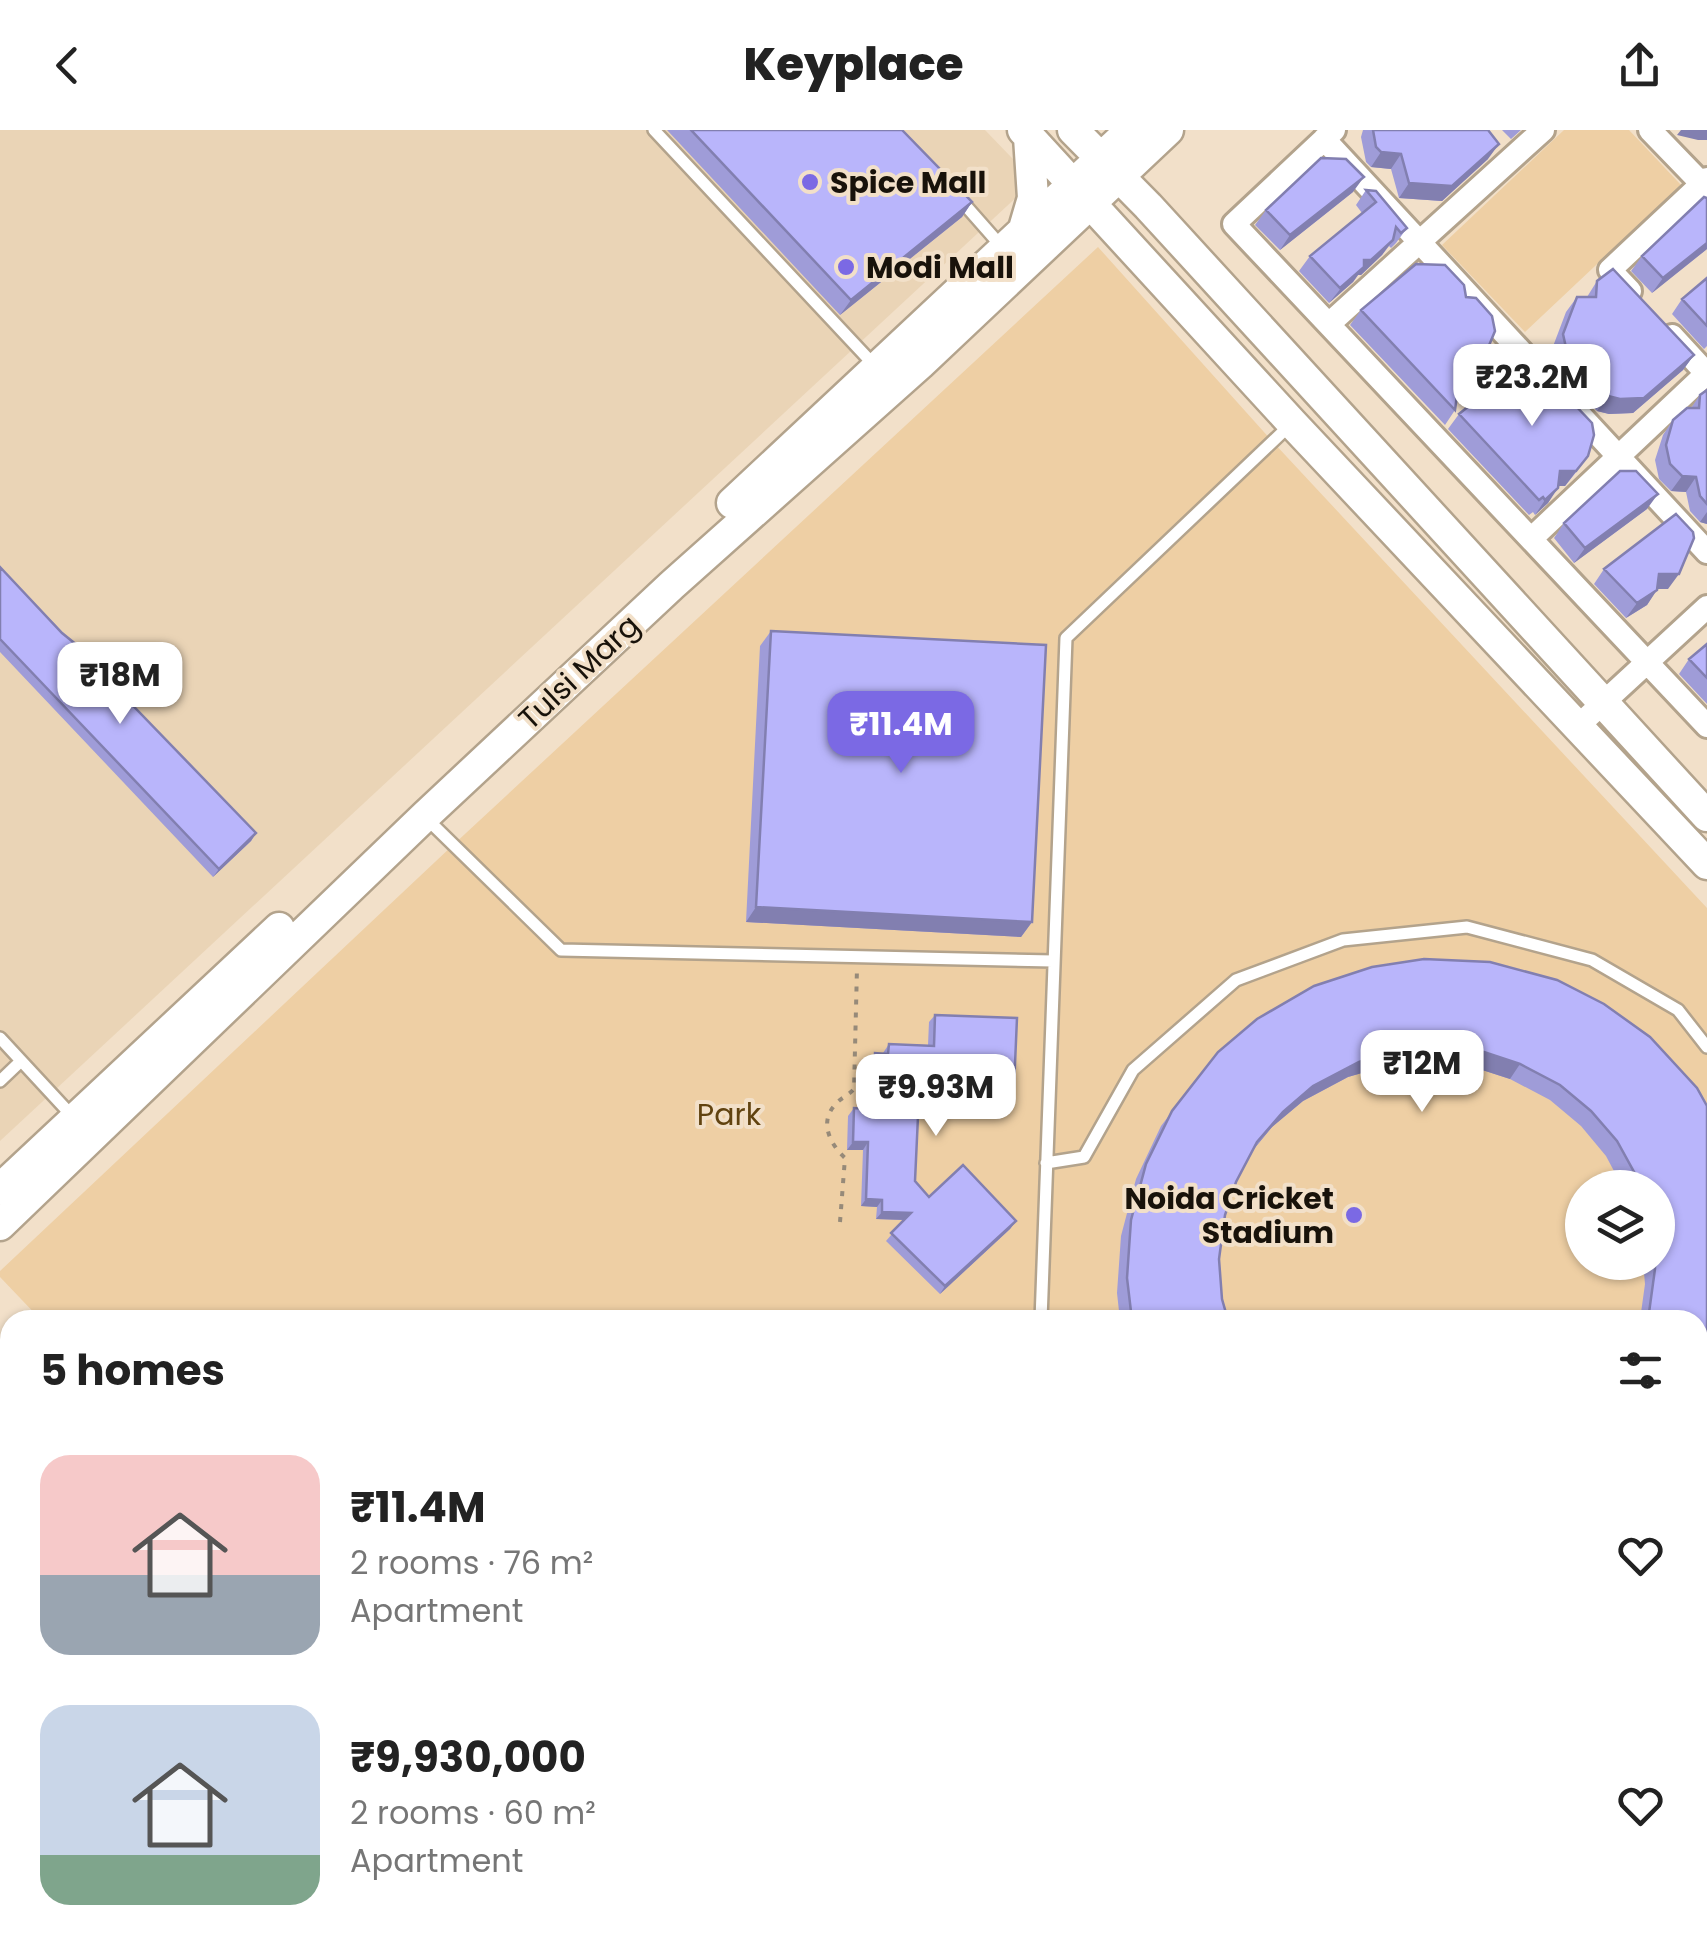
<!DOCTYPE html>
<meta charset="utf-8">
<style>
body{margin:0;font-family:Poppins,sans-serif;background:#f2f2f2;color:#222;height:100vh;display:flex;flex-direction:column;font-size:38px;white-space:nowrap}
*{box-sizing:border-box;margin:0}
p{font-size:32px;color:#767676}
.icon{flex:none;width:55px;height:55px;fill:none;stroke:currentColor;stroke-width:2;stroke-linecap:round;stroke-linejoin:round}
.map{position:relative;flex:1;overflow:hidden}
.side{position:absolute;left:0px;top:1180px;width:1708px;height:642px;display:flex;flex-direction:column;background:#fff;border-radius:30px 30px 0 0;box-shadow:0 2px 8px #0004}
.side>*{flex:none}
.buttons{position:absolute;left:1565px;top:1040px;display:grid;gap:20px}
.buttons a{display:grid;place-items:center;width:110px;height:110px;border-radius:50%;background:#fff;box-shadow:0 2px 8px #0004;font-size:50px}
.price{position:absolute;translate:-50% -85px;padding:0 22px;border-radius:20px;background:#fff;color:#222;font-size:32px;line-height:65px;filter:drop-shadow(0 2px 5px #0008)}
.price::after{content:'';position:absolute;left:50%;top:60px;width:30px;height:22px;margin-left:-15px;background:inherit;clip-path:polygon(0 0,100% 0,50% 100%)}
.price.selected{background:#7b69e4;color:#fff}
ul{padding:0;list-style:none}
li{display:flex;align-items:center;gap:30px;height:250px;padding:0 40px}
li span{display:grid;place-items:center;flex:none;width:280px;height:200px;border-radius:30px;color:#555}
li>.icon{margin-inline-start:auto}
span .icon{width:120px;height:120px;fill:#fffc;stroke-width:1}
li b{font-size:42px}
h2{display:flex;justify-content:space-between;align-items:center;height:120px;padding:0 40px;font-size:42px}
header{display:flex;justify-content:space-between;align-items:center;height:130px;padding:0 40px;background:#fff;font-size:45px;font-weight:800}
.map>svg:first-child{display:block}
</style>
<header><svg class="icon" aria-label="back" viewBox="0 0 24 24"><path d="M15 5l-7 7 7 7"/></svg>Keyplace<svg class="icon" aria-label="share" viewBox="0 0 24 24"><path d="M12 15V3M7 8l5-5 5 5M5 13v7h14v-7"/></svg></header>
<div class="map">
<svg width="1707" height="1821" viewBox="0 0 1707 1821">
<rect width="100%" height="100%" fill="#f2e0c9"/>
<path fill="#ead4b6" d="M0 0H985L1034 51 0 1011Z"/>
<path fill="#eecfa4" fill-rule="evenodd" d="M1564 0H1629L1681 55 1525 202 1442 115Z
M1098 117 1273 312 1707 778V1581L1698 1590V1190H41L0 1147V1141L452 716ZM1582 1058H1658V1132H1582Z
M10 1703V1773L0 1762V1712Z
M580 1813H1460L1450 1821H588Z"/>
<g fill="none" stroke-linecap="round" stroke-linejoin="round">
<g stroke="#b3a38c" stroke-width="16">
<path id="lane" d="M654 0 875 236
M958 67 1002 117
M427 689 561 820 1053 831
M0 908 75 989
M0 951 21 931
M1046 1033 1084 1027 1133 940 1236 850 1343 810 1467 797 1592 830 1678 880 1707 917
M1041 1190 1066 508 1289 296
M1698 1398 1707 1389
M1698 1496 1707 1487
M1308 1812 1317 1821"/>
</g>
<g stroke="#b3a38c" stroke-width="28">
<path id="street" d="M1334 0 1234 94 1707 596
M1650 0 1707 59
M1324 9 1707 422
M1630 161 1610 140 1707 49
M1329 194 1543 0
M1672 206 1707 244
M1531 409 1707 243
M1578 596 1707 477
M0 1547 10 1558
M0 1592 10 1583
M0 1700 10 1691
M1698 1721 1707 1731
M0 1771 10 1782
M38 1812 46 1821
M1676 1812 1683 1821
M92 1821 101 1812
M222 1821 232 1812"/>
</g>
<g stroke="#b3a38c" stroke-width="35">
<path id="secondary" d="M1023 0 1292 293 1707 734
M1073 0 1148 76 1707 686
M1023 102 1033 68 1029 7
M732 373 1131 0
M0 1059 279 798
M0 1095 425 686 672 455 920 234 1168 0
M0 1266 10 1277
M0 1319 10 1329
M1698 1642 1707 1633
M1698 1698 1707 1689
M455 1812 463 1821
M505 1812 512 1821
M1506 1821 1516 1812
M1567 1821 1576 1812"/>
</g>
<path stroke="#968a79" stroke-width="4" stroke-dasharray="5 8" stroke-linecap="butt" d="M840 1092 845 1028C830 1014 819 992 835 975 840 968 848 966 854 959L857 838"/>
<use href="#lane" stroke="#fff" stroke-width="11"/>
<use href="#street" stroke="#fff" stroke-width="22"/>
<use href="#secondary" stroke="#fff" stroke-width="30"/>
</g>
<path fill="#9f9cd8" d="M667 0H902L972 72 962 87 840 185Z
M1363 0H1488V29L1442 71 1399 68 1391 39 1371 37 1366 32 1361 7Z
M1502 0H1521L1511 9Z
M1366 60 1407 98 1396 113 1391 118 1389 116 1382 125 1361 145H1358L1353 152 1329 173 1299 141 1310 126 1362 83 1356 75Z
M1353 62 1280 120 1255 95 1266 80Z
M1707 119 1652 163 1631 141 1642 126Z
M1707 148V216L1704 219 1672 184 1682 169Z
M1597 151 1694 225 1683 240 1633 283 1609 284 1597 281 1586 270 1583 252 1569 251 1556 237 1552 219 1566 182 1577 167H1587Z
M1361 180 1480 237 1469 252H1459L1455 280 1445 295 1350 195Z
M1707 260V394L1700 392 1690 381 1686 362 1671 361 1659 349 1655 330 1663 305 1673 290 1691 278 1700 265Z
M1459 284 1577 341 1565 356H1558L1548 373 1535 385 1533 382 1529 385 1448 299Z
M1647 379 1574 433 1554 408 1564 393Z
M0 437 256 703 251 711 213 747 0 522Z
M1604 439 1668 459H1657L1647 475 1626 488 1594 454Z
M771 501 1032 792 1021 807 746 792 760 516Z
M1707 514V574L1679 544 1689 529Z
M1424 829 1490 832 1557 850 1604 874 1650 907 1697 958 1707 976V1310L1698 1323V1190H1640L1645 1154 1643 1132H1658V1058H1623L1606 1026 1581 996 1550 970 1510 949 1473 937 1426 933 1386 936 1348 947 1303 971 1272 997 1254 1019 1236 1052 1225 1085 1219 1129 1222 1169 1228 1190H1120L1117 1163 1121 1106 1136 1049 1161 996 1218 922 1257 889 1314 856 1372 837Z
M935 885 1014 957 1009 965 997 964 992 976 918 973 915 1051 929 1067 1016 1091 1010 1099 940 1164 886 1111 904 1090 876 1089 877 1077 861 1076 863 1020H847L848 986 854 978 868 979 870 931 875 923H883L889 914 928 915 929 892Z
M10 1508V1531L0 1520Z
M276 1812H347L355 1821H284Z"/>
<path fill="#827fb0" d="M1681 0H1707V10H1698L1677 5Z
M1499 14 1488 29 1442 71 1399 68 1409 53Z
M1381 22 1401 24 1391 39 1371 37Z
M1364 47 1353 62 1280 120 1290 105Z
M972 72 962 87 840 185 851 170Z
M1393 110 1382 125 1361 145H1358L1353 152 1329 173 1364 130Z
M1707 113V119L1652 163 1663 148Z
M1694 225 1683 240 1633 283 1609 284 1597 281 1608 266Z
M1579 236 1593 237 1583 252 1569 251Z
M1461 237H1480L1469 252H1450Z
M1588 326 1565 356H1550L1560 341Z
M1682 346 1696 347 1686 362 1671 361Z
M1558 358 1548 373 1535 385 1545 370Z
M1658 364 1647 379 1574 433 1585 418Z
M1707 382V394L1700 392Z
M1659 444H1679L1668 459H1649Z
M1657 460 1647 475 1626 488 1637 473Z
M256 703 251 711 213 747 219 739Z
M756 777 1032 792 1021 807 746 792Z
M1437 918 1484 922 1520 934 1510 949 1473 937 1426 933 1386 936 1348 947 1303 971 1272 997 1247 1027 1283 982 1313 956 1359 932 1397 921Z
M998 957H1014L1009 965 992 964Z
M919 965 997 968 992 976 913 973Z
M853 1012H868L863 1020H847Z
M866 1069 882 1070 877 1077 861 1076Z
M882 1082 911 1083 906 1090 876 1089Z
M1016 1091 1010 1099 940 1164 945 1156Z"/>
<path fill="#b9b5fb" stroke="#827fb0" stroke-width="2.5" d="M691 0H902L972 72 851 170Z
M1373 0H1488L1499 14 1452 56 1409 53 1401 24 1381 22 1376 17Z
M1321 28 1346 29 1364 47 1290 105 1266 80Z
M1366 60 1376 61 1407 98 1401 103 1396 97 1393 110 1371 130H1364V137L1340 158 1310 126 1376 72Z
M1704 67 1707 68V113L1663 148 1642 126Z
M1416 134 1445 135 1464 155 1466 167 1476 168 1492 186 1495 201 1480 237H1461L1455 280 1361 180Z
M1613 139 1694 225 1644 268 1620 269 1608 266 1597 255 1593 237 1579 236 1567 222 1563 204 1577 167H1596L1597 151Z
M1707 148V196L1682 169Z
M1515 239H1542L1563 263 1565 271 1572 272 1592 293 1594 305 1588 326 1576 341H1560L1558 358 1545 370 1543 367 1539 370 1459 284Z
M1707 260V374L1700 366 1696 347 1682 346 1670 334 1666 315 1673 290 1687 278H1699L1700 265Z
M1620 341H1636L1658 364 1585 418 1564 393Z
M1676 384 1693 402 1694 408 1679 444H1659L1657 460 1637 473 1604 439Z
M0 437 62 503 88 524 117 555 115 557 256 703 219 739 0 509Z
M771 501 1046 515 1032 792 756 777Z
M1707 514V548L1689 529Z
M1424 829 1490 832 1557 850 1604 874 1650 907 1697 958 1707 976V1310L1698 1322V1190H1648L1655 1139V1132H1658V1058H1640L1639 1051 1617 1011 1591 981 1560 955 1520 934 1484 922 1437 918 1397 921 1359 932 1313 956 1283 982 1257 1012 1236 1052 1225 1085 1219 1129 1222 1169 1228 1190H1132L1127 1148 1131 1090 1146 1034 1172 981 1218 922 1257 889 1314 856 1372 837Z
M935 885 1017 888 1014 957H998L997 968 919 965 915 1051 929 1067 963 1035 1016 1091 945 1156 891 1103 911 1083 882 1082V1070L866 1069 868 1012H853L854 978 873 979 875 923 888 924 889 914 934 916Z
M0 1381 10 1393V1469L0 1478Z
M0 1780 4 1786 10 1789V1812H31L37 1821H0Z
M118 1812H164L172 1821H111Z
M296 1812H347L355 1821H304Z
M419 1815 423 1821H412Z"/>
<g fill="#7b69e4" stroke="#f2e0c9" stroke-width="4">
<circle cx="810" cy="52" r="10"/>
<circle cx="846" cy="137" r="10"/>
<circle cx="1354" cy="1085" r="10"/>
</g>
<g text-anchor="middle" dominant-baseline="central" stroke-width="8" stroke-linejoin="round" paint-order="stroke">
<g font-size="30" font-weight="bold" fill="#18120a" stroke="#f2e0c9" text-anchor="start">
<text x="830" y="52">Spice Mall</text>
<text x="866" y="137">Modi Mall</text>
<text x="1334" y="1068" text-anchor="end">Noida Cricket<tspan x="1334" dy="34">Stadium</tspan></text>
</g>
<g font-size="30" fill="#18120a" stroke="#f2e0c9">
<text transform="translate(579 542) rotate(-43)">Tulsi Marg</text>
</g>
<g font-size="30" fill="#614310" stroke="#f2e0c9">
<text x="729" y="984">Park</text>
</g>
</g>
</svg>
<div class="buttons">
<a><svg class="icon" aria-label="layers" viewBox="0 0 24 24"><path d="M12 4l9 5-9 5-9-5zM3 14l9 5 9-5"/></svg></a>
</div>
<b class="price" style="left:1532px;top:299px">₹23.2M</b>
<b class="price" style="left:120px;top:597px">₹18M</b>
<b class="price selected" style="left:901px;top:646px">₹11.4M</b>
<b class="price" style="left:1422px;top:985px">₹12M</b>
<b class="price" style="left:936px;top:1009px">₹9.93M</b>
<section class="side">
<h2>5 homes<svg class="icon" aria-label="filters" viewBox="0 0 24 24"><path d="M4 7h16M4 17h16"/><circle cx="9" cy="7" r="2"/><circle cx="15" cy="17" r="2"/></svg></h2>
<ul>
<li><span style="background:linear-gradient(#f6c9c9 60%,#9aa5b1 0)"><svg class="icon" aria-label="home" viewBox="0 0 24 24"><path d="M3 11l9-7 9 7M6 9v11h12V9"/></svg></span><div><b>₹11.4M</b><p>2 rooms · 76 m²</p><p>Apartment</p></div><svg class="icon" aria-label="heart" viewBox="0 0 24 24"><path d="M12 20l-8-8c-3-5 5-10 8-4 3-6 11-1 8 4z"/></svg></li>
<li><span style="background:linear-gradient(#c9d6e8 75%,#7fa58c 0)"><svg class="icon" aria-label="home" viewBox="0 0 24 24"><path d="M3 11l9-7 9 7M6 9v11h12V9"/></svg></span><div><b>₹9,930,000</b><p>2 rooms · 60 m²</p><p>Apartment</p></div><svg class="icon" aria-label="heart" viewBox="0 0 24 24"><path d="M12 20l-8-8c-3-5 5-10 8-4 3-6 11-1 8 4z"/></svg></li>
</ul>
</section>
</div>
